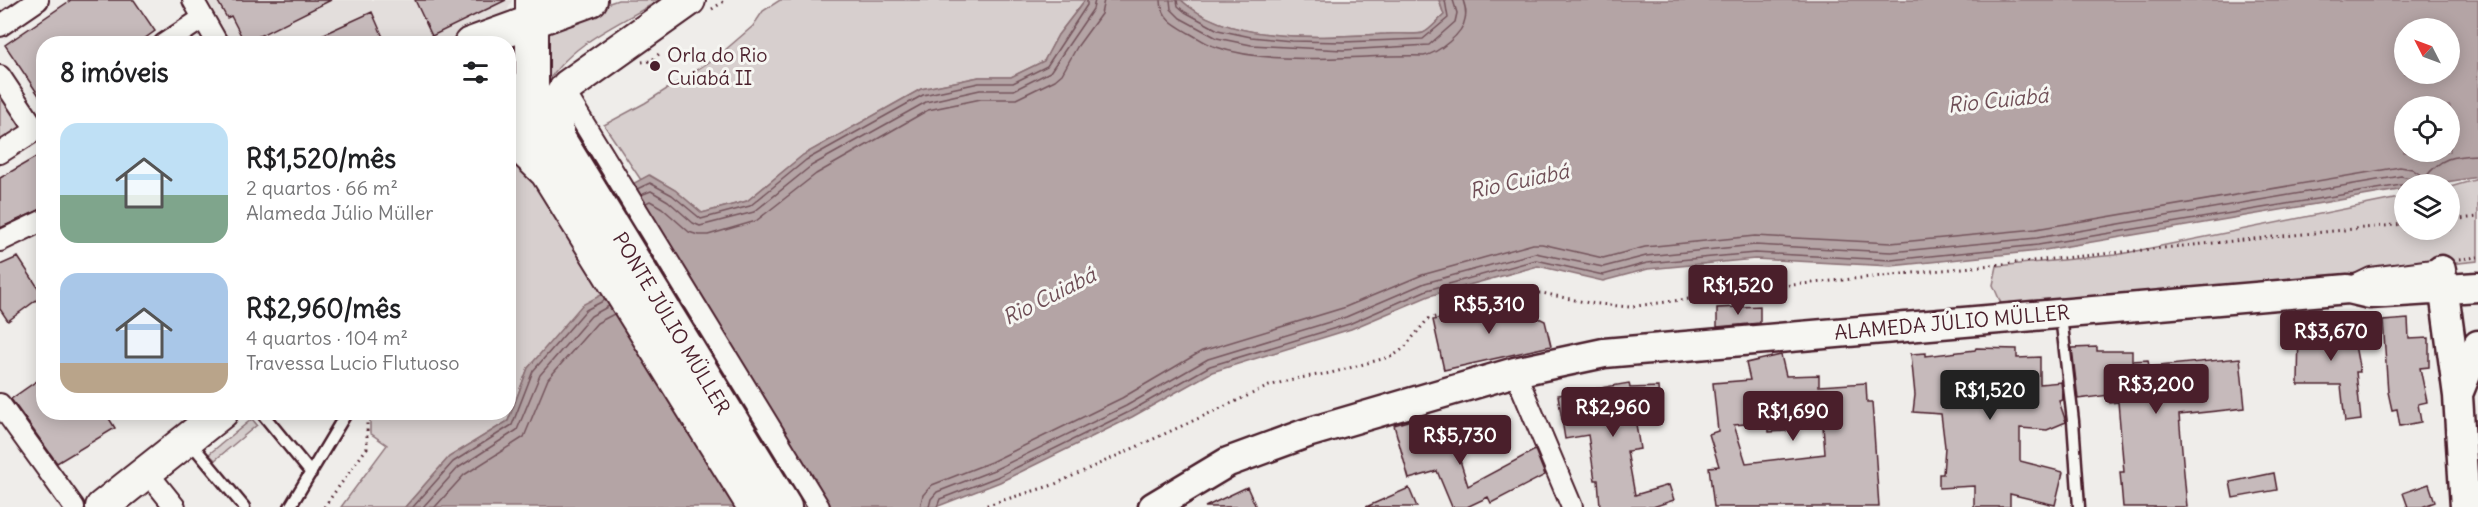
<!DOCTYPE html>
<html lang="pt">
<meta charset="utf-8">
<style>
body{margin:0;font-family:Delius,sans-serif;background:#f2f2f2;color:#202124;height:100vh;display:flex;flex-direction:column;font-size:22px;white-space:nowrap}
*{box-sizing:border-box;margin:0}
p{font-size:20px;color:#757577}
.icon{flex:none;width:33px;height:33px;fill:none;stroke:currentColor;stroke-width:2;stroke-linecap:round;stroke-linejoin:round}
.map{position:relative;flex:1;overflow:hidden}
.sheet{position:absolute;left:36px;top:36px;width:480px;height:384px;display:flex;flex-direction:column;background:#fff;border-radius:24px;box-shadow:0 3px 15px #0003}
.sheet>*{flex:none}
.needle{width:39px;rotate:312deg}
.controls{position:absolute;left:2394px;top:18px;display:grid;gap:12px}
.controls a{display:grid;place-items:center;width:66px;height:66px;border-radius:50%;background:#fff;box-shadow:0 3px 15px #0003;font-size:30px}
.price{position:absolute;translate:-50% -51px;padding:0 14px;border-radius:6px;background:#4a1f2b;color:#fff;font-size:20px;line-height:39px;filter:drop-shadow(0 2px 3px #0008)}
.price::after{content:'';position:absolute;left:50%;top:36px;width:18px;height:14px;margin-left:-9px;background:inherit;clip-path:polygon(0 0,100% 0,50% 100%)}
.price.active{background:#222;color:#fff}
ul{padding:0;list-style:none}
li{display:flex;align-items:center;gap:18px;height:150px;padding:0 24px}
li span{display:grid;place-items:center;flex:none;width:168px;height:120px;border-radius:18px;color:#555}
li>.icon{margin-inline-start:auto}
span .icon{width:72px;height:72px;fill:#fffc;stroke-width:1}
li b{font-size:26px}
h2{display:flex;justify-content:space-between;align-items:center;height:72px;padding:0 24px;font-size:26px}
.map>svg:first-child{display:block}
</style>
<div class="map">
<svg width="2478" height="507" viewBox="0 0 2478 507">
<rect width="100%" height="100%" fill="#efedea"/>
<filter id="ink" filterUnits="userSpaceOnUse"><feTurbulence type="fractalNoise" baseFrequency=".0167" numOctaves="2"/><feDisplacementMap in="SourceGraphic" scale="12" xChannelSelector="R" yChannelSelector="G"/><feConvolveMatrix kernelMatrix="1 2 1 2 8 2 1 2 1" color-interpolation-filters="sRGB"/></filter>
<g filter="url(#ink)">
<path fill="#e3dedc" d="M200 0H512L506 14 439 44 225 43Z"/>
<path fill="#d7cfce" stroke="#90777c" stroke-width="1.5" d="M618 0H660C619 24 568 44 544 88L537 28Z
M780 0H1085L1058 35 1044 61 1011 77H979L921 89 803 155 747 201 702 213 675 190 650 175 641 180 604 125 645 103 717 57 753 26 763 11Z
M1181 0H1439L1444 15C1438 20 1430 31 1423 33 1419 35 1393 33 1386 34 1323 37 1230 45 1181 0Z
M0 92 23 126 16 137 0 146Z
M509 148 527 170 605 293 528 368 508 421 449 457 405 507H341L387 445 370 433V413L508 412Z
M2478 179V261L2003 308 1993 285 1997 266 2116 255 2404 197V230H2450V187Z
M252 419 257 425 215 460 209 454Z"/>
<path fill="#b4a4a5" stroke="#8a6f74" stroke-width="1.5" fill-rule="evenodd" d="M1085 0H1181C1230 45 1323 37 1386 34 1393 33 1418 35 1423 33 1429 31 1438 20 1444 15L1439 0H2478V177L2433 184H2404V189L2039 251 1891 266 1755 259 1648 269 1603 281 1538 266 1429 296 1351 329 1212 372 1132 417 1000 482 936 507H405L449 457 508 421 528 368 582 305 605 293 615 206 627 187 649 175 675 190 702 213 747 201 803 155 921 89 979 77H1011L1044 61 1058 35ZM2404 28H2450V74H2404ZM2404 106H2450V152H2404Z"/>
<g fill="none" stroke-linecap="round" stroke-linejoin="round">
<path stroke="#74545c" stroke-width="1.5" d="M1161 0C1161 18 1175 25 1189 33 1197 37 1205 43 1213 46 1276 68 1358 54 1424 56 1438 53 1463 34 1465 19 1467 12 1465 6 1463 0
M1170 0 1171 9 1180 18 1217 38 1251 45 1343 50 1429 45 1455 22 1457 13 1453 0
M1177 0 1178 6 1185 12 1218 30 1251 37 1292 41 1343 42 1423 39 1448 18 1445 0
M637 189 650 183 672 195 701 219 750 206 806 160 923 95 979 83H1013L1047 66 1087 5V0
M641 195 651 191 668 201 693 223 700 226 754 212 811 166 926 102 980 90H1014L1050 72 1093 9 1095 0
M646 203 650 201 662 208 689 232 698 235H708L756 221 816 174 928 110 981 99H1016L1055 80 1062 74 1077 47 1101 14 1104 0
M413 507 453 462 512 425 533 371 586 310 605 300
M423 507 458 468 517 430 540 375 591 316 609 306
M435 507 464 475 524 437 548 379 597 323 614 314
M920 507 923 495 932 485 991 462 1122 398 1202 351 1343 308 1422 275 1533 244H1542L1603 258 1645 247 1755 236 1891 243 2036 229 2400 167 2412 169 2425 178C2441 157 2452 156 2478 155
M929 507 931 499 937 492 994 470 1126 406 1208 359 1346 317 1425 283 1535 253 1603 267 1646 256 1755 245 1891 252 2037 238 2401 176 2410 178 2416 184
M937 507 940 499 997 477 1129 412 1210 366 1349 324 1427 290 1536 260 1603 275 1647 263 1755 253 1891 260 2038 245 2407 184"/>
</g>
<path fill="#c6babb" stroke="#4a1f2b" stroke-width="1.5" fill-rule="evenodd" d="M71 0H134L155 31 137 44H44V103L5 45Z
M217 0H331L245 43 231 16 227 18Z
M415 0H506L432 36Z
M372 12 386 44H302Z
M36 157 44 169V208L0 228V178Z
M18 257 43 295 8 321 0 309V265Z
M1508 303 1545 321 1551 346 1444 370 1433 320Z
M1760 306V323L1717 327V308Z
M2350 318 2360 372H2356L2361 420 2345 422 2341 385H2298L2299 326H2337L2336 321Z
M2408 319 2409 339 2429 338V367L2420 368 2427 402 2418 404 2421 422 2400 426 2397 409 2392 410 2388 392 2383 321Z
M2097 347V351H2132V361L2148 360 2149 367 2240 358 2245 408 2179 415 2187 507H2123L2120 472H2124L2118 402 2110 403 2109 395 2078 399 2072 348Z
M1976 348 2017 349V358L2040 357V384L2061 382 2063 400 2059 401 2066 422 2047 430 2020 428V461L2063 472 2055 505 2010 494V507H1974V486L1939 488V474H1943L1945 447 1941 414 1913 412 1915 395 1911 354 1926 353V356L1975 350Z
M1781 355 1786 376 1819 375V386L1866 383 1867 402H1872L1879 507H1714L1709 467 1719 466 1709 434 1718 431 1713 383 1750 380 1746 363ZM1768 422 1769 432 1786 431V428L1823 426 1825 454 1746 463 1734 425Z
M44 376V412H105L115 428 57 463 11 399Z
M1629 383 1630 388 1658 387 1660 417 1635 418 1640 449 1627 451 1635 495 1669 485 1674 500 1653 507H1600L1598 480H1595L1588 435 1565 439 1558 395Z
M1418 418 1422 433 1449 425 1468 486 1535 450 1545 475 1491 503 1488 497 1467 507H1452L1437 471 1409 479 1394 425Z
M2274 473 2277 490 2233 498 2230 482Z
M2429 484 2435 502 2422 507H2408L2403 493Z
M1247 487 1256 507H1205Z
M1409 488 1417 507H1366Z"/>
<g fill="none" stroke-linecap="round" stroke-linejoin="round">
<g stroke="#4a1f2b" stroke-width="15">
<path id="lane" d="M2061 316 2073 421 2079 507
M261 412 311 473
M190 442 244 507
M290 507 347 412"/>
</g>
<g stroke="#4a1f2b" stroke-width="24">
<path id="street" d="M193 0 218 44
M0 26 38 0
M164 44 203 18
M0 76 36 130
M564 91 819 507
M0 153 44 125
M0 241 44 220
M2348 289 2371 278 2441 269
M1515 372 1572 507
M0 404 74 507
M155 482 175 507"/>
</g>
<g stroke="#4a1f2b" stroke-width="33">
<path id="secondary" d="M2441 270 2458 396 2465 507
M2458 394 2478 345
M1153 507 1228 462 1307 433 1515 372 1604 353 2348 289 2369 294 2478 287"/>
</g>
<g stroke="#4a1f2b" stroke-width="36">
<path id="primary" d="M532 0V128L545 170 754 507
M689 0 568 86C555 101 554 120 559 139L785 507
M470 44 591 0
M508 135 544 170
M102 507 222 412"/>
</g>
<path stroke="#4a1f2b" stroke-width="3" stroke-dasharray="1.5 4.5" stroke-linecap="butt" d="M712 9 726 0
M642 62 651 61 661 52
M2450 220 2478 217
M2459 259 2478 257
M324 507 367 448V412
M981 507 1053 485 1269 386 1293 379 1331 373 1393 356 1404 348 1428 319 1526 293H1542L1589 303 1629 307 1792 285 2404 224"/>
<use href="#lane" stroke="#f6f6f2" stroke-width="10"/>
<use href="#street" stroke="#f6f6f2" stroke-width="20"/>
<use href="#secondary" stroke="#f6f6f2" stroke-width="28"/>
<use href="#primary" stroke="#f6f6f2" stroke-width="32"/>
</g>
</g>
<circle fill="#4a1f2b" stroke="#f6f6f2" stroke-width="2" cx="655" cy="66" r="6"/>
<g text-anchor="middle" dominant-baseline="central" stroke-width="6" stroke-linejoin="round" paint-order="stroke">
<g font-size="20" fill="#4a1f2b" stroke="#f6f6f2" text-anchor="start">
<text x="667" y="54">Orla do Rio<tspan x="667" dy="23">Cuiabá II</tspan></text>
</g>
<g font-size="20" fill="#4a1f2b" stroke="#f6f6f2">
<text transform="translate(1952 322) rotate(-5)">ALAMEDA JÚLIO MÜLLER</text>
<text transform="translate(672 323) rotate(59)">PONTE JÚLIO MÜLLER</text>
</g>
<g font-size="21" font-style="italic" fill="#6f4e56" stroke="#f6f6f2">
<text transform="translate(1998 100) rotate(-6)">Rio Cuiabá</text>
<text transform="translate(1519 181) rotate(-12)">Rio Cuiabá</text>
<text transform="translate(1049 296) rotate(-27)">Rio Cuiabá</text>
</g>
</g>
</svg>
<div class="controls">
<a><svg class="needle" viewBox="-14 -14 28 28"><path d="M0-13l5 13h-10z" fill="#e53935"/><path d="M0 13l5-13h-10z" fill="#757577"/></svg></a>
<a><svg class="icon" aria-label="locate" viewBox="0 0 24 24"><circle cx="12" cy="12" r="6"/><path d="M12 2v4M12 18v4M2 12h4M18 12h4"/></svg></a>
<a><svg class="icon" aria-label="layers" viewBox="0 0 24 24"><path d="M12 4l9 5-9 5-9-5zM3 14l9 5 9-5"/></svg></a>
</div>
<b class="price" style="left:1738px;top:316px">R$1,520</b>
<b class="price" style="left:1489px;top:335px">R$5,310</b>
<b class="price" style="left:2331px;top:362px">R$3,670</b>
<b class="price" style="left:2156px;top:415px">R$3,200</b>
<b class="price active" style="left:1990px;top:421px">R$1,520</b>
<b class="price" style="left:1613px;top:438px">R$2,960</b>
<b class="price" style="left:1793px;top:442px">R$1,690</b>
<b class="price" style="left:1460px;top:466px">R$5,730</b>
<section class="sheet">
<h2>8 imóveis<svg class="icon" aria-label="filters" viewBox="0 0 24 24"><path d="M4 7h16M4 17h16"/><circle cx="9" cy="7" r="2"/><circle cx="15" cy="17" r="2"/></svg></h2>
<ul>
<li><span style="background:linear-gradient(#bfe0f5 60%,#7fa58c 0)"><svg class="icon" aria-label="home" viewBox="0 0 24 24"><path d="M3 11l9-7 9 7M6 9v11h12V9"/></svg></span><div><b>R$1,520/mês</b><p>2 quartos · 66 m²</p><p>Alameda Júlio Müller</p></div></li>
<li><span style="background:linear-gradient(#a9c7e8 75%,#b9a48a 0)"><svg class="icon" aria-label="home" viewBox="0 0 24 24"><path d="M3 11l9-7 9 7M6 9v11h12V9"/></svg></span><div><b>R$2,960/mês</b><p>4 quartos · 104 m²</p><p>Travessa Lucio Flutuoso</p></div></li>
</ul>
</section>
</div>
